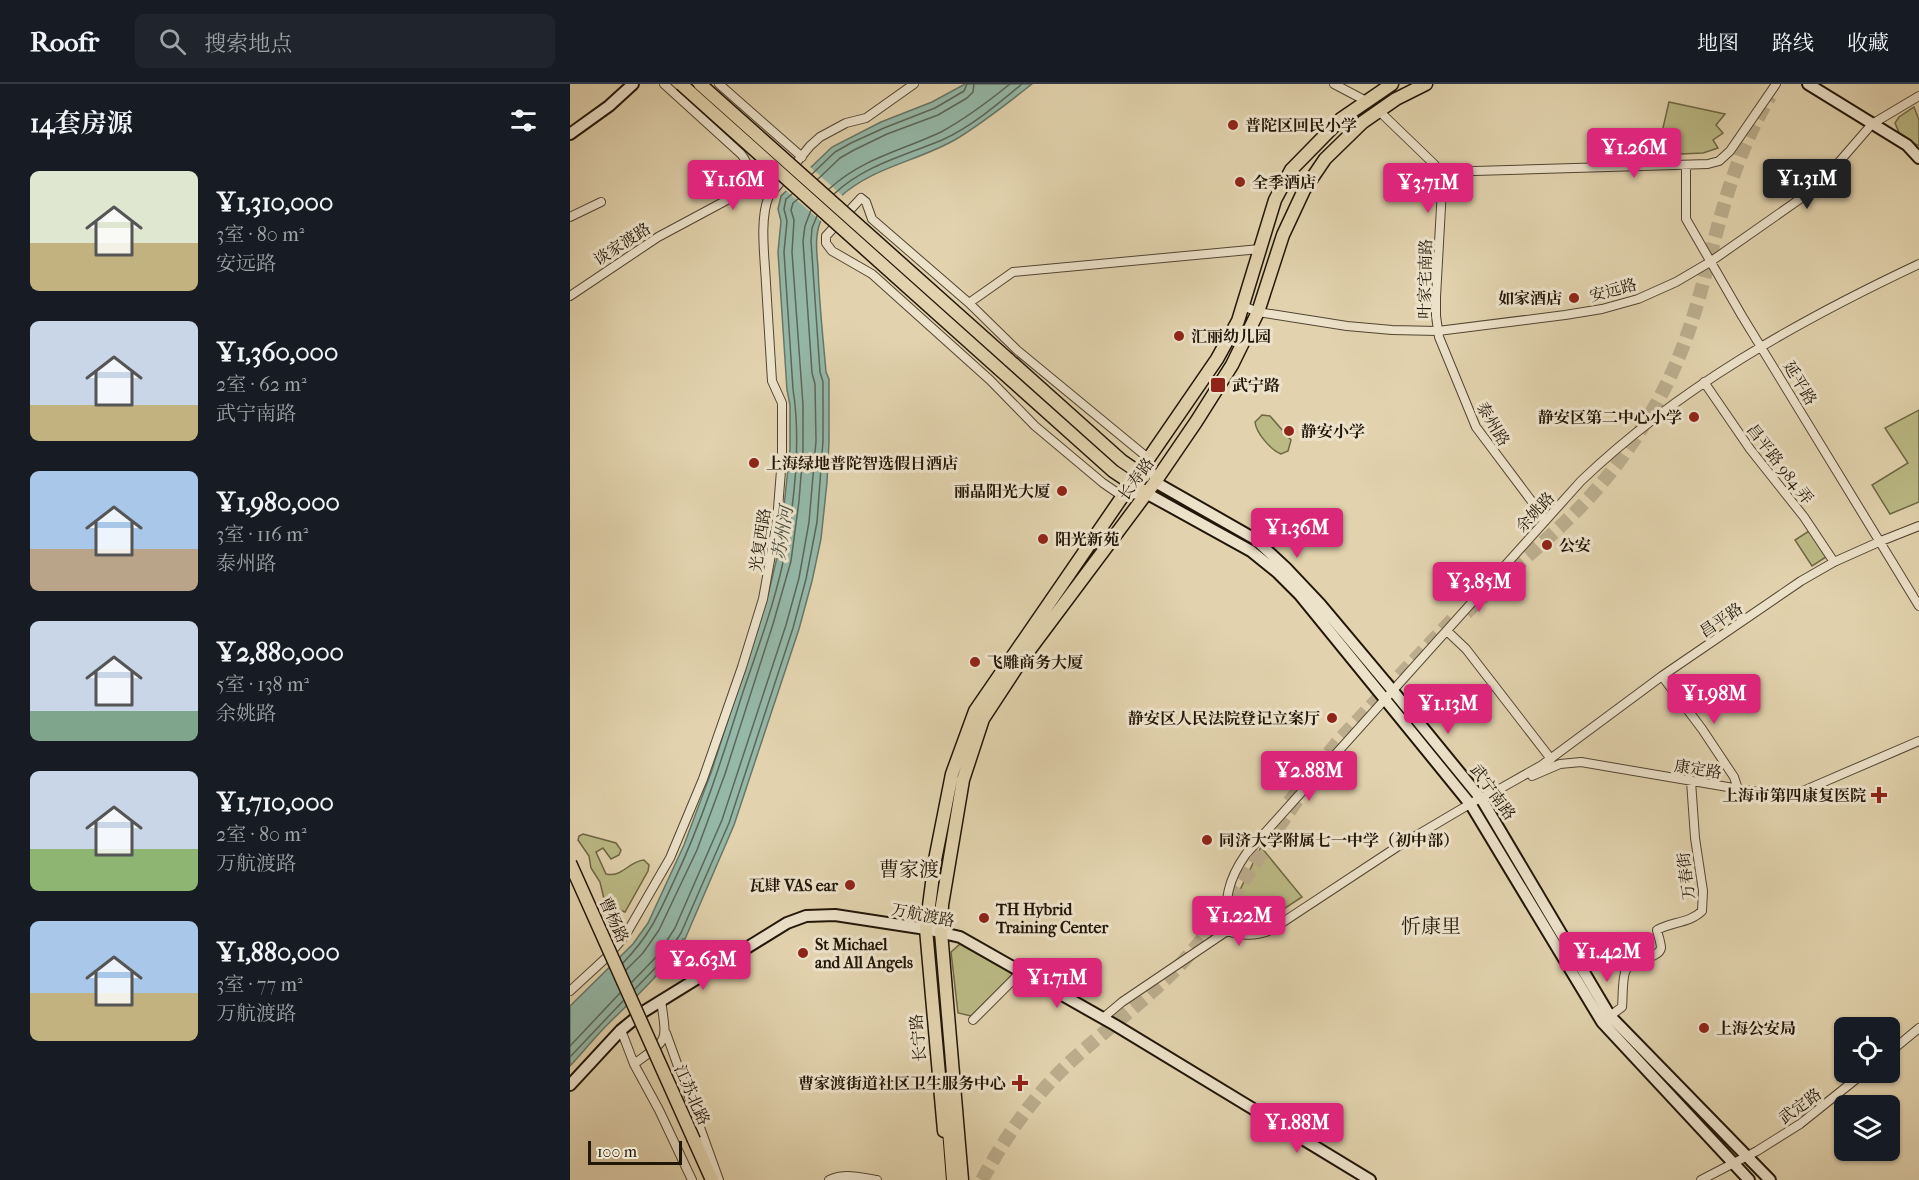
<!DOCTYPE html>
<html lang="zh">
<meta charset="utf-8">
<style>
body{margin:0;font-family:"IM FELL French Canon","Noto Serif SC",serif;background:#20242c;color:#f1f3f6;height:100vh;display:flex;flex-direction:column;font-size:22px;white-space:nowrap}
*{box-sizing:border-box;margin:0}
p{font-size:20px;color:#9ea1a6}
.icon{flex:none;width:33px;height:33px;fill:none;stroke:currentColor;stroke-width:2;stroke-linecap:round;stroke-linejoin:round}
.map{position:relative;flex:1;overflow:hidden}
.side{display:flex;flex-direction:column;background:#171b24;width:570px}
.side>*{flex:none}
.fabs{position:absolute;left:1264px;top:933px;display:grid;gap:12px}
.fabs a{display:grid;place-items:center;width:66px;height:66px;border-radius:9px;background:#171b24;box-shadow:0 2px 4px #0004;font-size:30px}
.scale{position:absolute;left:18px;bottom:15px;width:94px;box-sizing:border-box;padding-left:6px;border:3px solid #211608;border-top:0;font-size:16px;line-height:21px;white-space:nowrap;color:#211608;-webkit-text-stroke:4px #ece2ca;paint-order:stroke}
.price{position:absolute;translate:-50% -51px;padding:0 14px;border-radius:6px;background:#db2777;color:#fff;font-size:20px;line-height:39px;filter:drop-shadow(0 2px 3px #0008)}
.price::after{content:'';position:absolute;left:50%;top:36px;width:18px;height:14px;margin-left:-9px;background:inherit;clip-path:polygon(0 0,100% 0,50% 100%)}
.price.selected{background:#222;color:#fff}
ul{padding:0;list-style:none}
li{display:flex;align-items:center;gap:18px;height:150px;padding:0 30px}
li span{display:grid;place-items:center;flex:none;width:168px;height:120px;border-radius:9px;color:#555}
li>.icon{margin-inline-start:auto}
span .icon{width:72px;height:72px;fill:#fffc;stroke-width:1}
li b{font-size:26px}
h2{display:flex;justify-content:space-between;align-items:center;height:72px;padding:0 30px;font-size:26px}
header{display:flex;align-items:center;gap:36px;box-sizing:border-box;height:84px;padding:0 30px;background:#171b24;border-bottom:2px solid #363941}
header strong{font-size:28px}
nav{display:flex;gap:33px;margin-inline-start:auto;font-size:21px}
.search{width:420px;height:54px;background:#20242c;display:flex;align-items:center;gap:15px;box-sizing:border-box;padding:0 21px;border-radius:9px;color:#9ea1a6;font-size:22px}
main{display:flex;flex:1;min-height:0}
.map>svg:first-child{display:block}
</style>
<header>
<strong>Roofr</strong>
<div class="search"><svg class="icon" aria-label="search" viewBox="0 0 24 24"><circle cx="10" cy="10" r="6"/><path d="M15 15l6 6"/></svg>搜索地点</div>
<nav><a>地图</a><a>路线</a><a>收藏</a></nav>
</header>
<main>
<section class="side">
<h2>14套房源<svg class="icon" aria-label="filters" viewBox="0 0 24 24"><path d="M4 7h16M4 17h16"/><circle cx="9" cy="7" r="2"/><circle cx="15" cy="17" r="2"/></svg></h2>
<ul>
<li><span style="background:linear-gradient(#dfe7d0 60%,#c2b280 0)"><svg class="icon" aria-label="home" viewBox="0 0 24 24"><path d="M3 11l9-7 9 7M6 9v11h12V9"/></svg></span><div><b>¥1,310,000</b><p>3室 · 80 m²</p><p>安远路</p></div></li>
<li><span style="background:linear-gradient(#c9d6e8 70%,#c2b280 0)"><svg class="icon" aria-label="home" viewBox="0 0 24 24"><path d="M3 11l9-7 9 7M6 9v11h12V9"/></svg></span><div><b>¥1,360,000</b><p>2室 · 62 m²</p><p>武宁南路</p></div></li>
<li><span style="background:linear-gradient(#a9c7e8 65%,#b9a48a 0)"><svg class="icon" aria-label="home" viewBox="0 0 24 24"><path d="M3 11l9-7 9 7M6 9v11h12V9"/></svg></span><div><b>¥1,980,000</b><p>3室 · 116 m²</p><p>泰州路</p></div></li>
<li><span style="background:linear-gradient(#c9d6e8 75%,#7fa58c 0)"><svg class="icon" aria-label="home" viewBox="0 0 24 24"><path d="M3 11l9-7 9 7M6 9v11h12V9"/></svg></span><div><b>¥2,880,000</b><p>5室 · 138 m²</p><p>余姚路</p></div></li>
<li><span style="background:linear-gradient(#c9d6e8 65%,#8fb573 0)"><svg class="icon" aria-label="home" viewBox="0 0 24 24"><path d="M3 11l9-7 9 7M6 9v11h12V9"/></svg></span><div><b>¥1,710,000</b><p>2室 · 80 m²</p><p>万航渡路</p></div></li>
<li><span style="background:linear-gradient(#a9c7e8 60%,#c2b280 0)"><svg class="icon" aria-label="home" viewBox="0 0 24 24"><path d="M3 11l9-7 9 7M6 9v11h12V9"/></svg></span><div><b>¥1,880,000</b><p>3室 · 77 m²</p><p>万航渡路</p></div></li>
</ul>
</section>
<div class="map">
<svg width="1349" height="1096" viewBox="0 0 1349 1096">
<rect width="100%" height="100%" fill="#e2d3ae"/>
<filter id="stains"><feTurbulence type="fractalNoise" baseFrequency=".00333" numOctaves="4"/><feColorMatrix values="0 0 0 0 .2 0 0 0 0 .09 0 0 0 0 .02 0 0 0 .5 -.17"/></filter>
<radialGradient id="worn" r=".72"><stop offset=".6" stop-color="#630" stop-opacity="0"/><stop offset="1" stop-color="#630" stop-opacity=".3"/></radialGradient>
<path fill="#bbba85" stroke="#6e6846" stroke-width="1.5" d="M1099 18 1155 30 1146 41 1153 49 1143 56 1148 64 1133 69 1088 71 1096 50 1092 48Z
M1344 23 1349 36V62L1330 51 1325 39 1329 33Z
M1349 326V418L1320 430 1302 401 1338 379 1315 344Z
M692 331 700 332 721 356 718 367 711 370C701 366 686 349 685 338Z
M1239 447 1256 473 1242 482 1225 456Z
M13 750 46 759 51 766 49 771 41 775 33 764 26 768 36 790C52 794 59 777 74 776L79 781 78 787 55 828 42 823 34 815 30 798 21 784 19 772 8 756 9 752Z
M691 763 732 813 692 839 675 840 666 824 667 812Z
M390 860 443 890 401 932 388 929 381 868Z"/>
<path fill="#95b8a8" stroke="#677768" stroke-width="1.5" d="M395 0H462C438 19 414 38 388 54 350 77 304 82 270 113 260 122 250 133 248 146 245 158 247 171 248 183 249 218 253 253 256 288L259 295V358L257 398 251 455 242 497 229 545 164 741 115 855H113C94 889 65 913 38 940 25 953 13 968 0 982V922L63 860 78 839 114 761 142 686 198 511 210 461 220 365V321L217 306 208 168 211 137 208 125 211 112 262 63 311 38 362 18Z"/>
<path fill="#e2d3ae" d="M238 81 274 113 259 129 253 139 214 105Z"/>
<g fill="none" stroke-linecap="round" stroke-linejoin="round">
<path stroke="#5b6758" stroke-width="1.5" d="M242 90 265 68 281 59 314 44 365 24 394 7 397 0
M248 95 270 74 284 66 317 50 368 31 397 14 403 8 404 0
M259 105C293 74 331 67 371 48 395 35 419 17 440 0
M264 110C295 81 334 72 372 56 401 43 428 20 452 0
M53 879C79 852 88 832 103 799 132 738 152 675 172 611 188 563 207 514 216 463 225 413 231 356 223 305L214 168 217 137 214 125 216 115 222 110
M56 886 73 869 89 846 127 766 155 690 203 540 221 477 229 417 233 366V321L222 168 224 136 221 126 223 119 228 115
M62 898 87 872 105 844 152 736 216 541 229 494 239 438 246 357 245 300 242 289 233 157 235 142 241 126
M65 905 93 876 111 849 159 739 223 544 236 495 247 438 253 357V298L250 288 241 157 242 144 247 132
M0 962 50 909
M0 973 53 917"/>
<path stroke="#bbad8d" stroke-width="14" stroke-dasharray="14 7" stroke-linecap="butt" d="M896 529C927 498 961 470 993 440 1040 396 1079 341 1105 282 1128 230 1138 175 1154 121 1165 83 1180 46 1200 12
M719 718 771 654 884 534
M412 1096C435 1053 463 1013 499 979 535 946 575 917 609 882 656 832 688 770 728 715"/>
<g stroke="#514532" stroke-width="10">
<path id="street" d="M94 0 171 70C184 85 178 102 199 112
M149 0 232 73
M764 0 798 18
M808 26 864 80 870 88 872 105 866 213V232L869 253 906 343 975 435
M1116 81V135L1172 232 1349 522
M870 88 1138 80 1149 77 1160 67 1206 0
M0 133 31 118
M0 212 88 153 185 101
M399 219 443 188 690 165
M673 222 688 228 777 242 822 246 868 247 995 231 1032 225 1068 215 1106 198 1140 178 1230 115 1263 85 1302 40 1349 12
M1134 298 1180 365 1234 433 1264 478
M576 409 552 412 533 399 465 342 420 296 302 190 262 167 256 159V152L291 114 296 118 302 135 399 219 447 266 578 374 585 398
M877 547 896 565 981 675
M1092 592 1132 645 1164 693 1168 705
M962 692 990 680 1011 678 1199 710H1226L1349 657
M657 847C655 815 657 797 676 770L1011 397C1108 304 1228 237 1349 180
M657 847C672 852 687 852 701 846L827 763 910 714 926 707 972 681 1092 592 1231 497 1264 478 1311 457 1349 442
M0 907 37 873 55 852 100 774 133 695 172 583 193 515 207 437 212 374V319L202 297C200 264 198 232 196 200 195 175 189 135 199 112L240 62 250 53 276 39 296 34 344 0
M1040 932 1052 923C1053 914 1052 893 1056 886 1062 875 1089 875 1091 864 1091 859 1088 851 1087 846 1101 838 1120 839 1132 827L1133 807 1125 754 1121 697
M533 934 552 918 657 847
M403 936 451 888
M51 946 64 980 89 1026 122 1096
M96 949 149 1096
M1320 968 1349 944
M64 980C99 954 97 960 91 916
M259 1096C274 1089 291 1093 307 1096
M1131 1096 1187 1067 1230 1040 1295 988"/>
</g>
<g stroke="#211608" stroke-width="14">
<path id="secondary" d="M1238 0 1337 61 1349 74
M0 50 39 22 63 0
M585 398 685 455 716 484 750 520 823 607 912 716 1040 932 1200 1096
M576 409 681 467 707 488 730 511 901 721 1032 938 1179 1096
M0 1001 51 946 73 928 217 839 236 832 265 831 356 845 390 853 545 941 800 1096"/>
</g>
<g stroke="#211608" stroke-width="15">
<path id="primary" d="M438 275 552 377 574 392
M429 285 543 387 576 409
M374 1047 356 845 365 776 382 690 405 627 647 275 668 237 705 116 721 86 771 35 822 0
M124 1056 142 1096
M392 1096 371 848 372 821 393 696 413 635 449 580 585 398 626 338 662 281 688 228 713 151 734 106 755 75 793 38 826 15 856 0"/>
</g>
<g stroke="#211608" stroke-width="16">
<path id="highway" d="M384 1096 379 1033 384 1002"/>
</g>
<use href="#street" stroke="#ece2ca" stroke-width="8"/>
<use href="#secondary" stroke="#ece2ca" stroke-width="10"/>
<use href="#primary" stroke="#e2d3ae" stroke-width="12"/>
<use href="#highway" stroke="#e2d3ae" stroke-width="14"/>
<g stroke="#211608" stroke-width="15" stroke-linecap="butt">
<path id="primary-bridge" d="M111 0 429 285
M130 0 438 275
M0 779 124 1056"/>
</g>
<use href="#primary-bridge" stroke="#e2d3ae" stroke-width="12"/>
</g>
<g fill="#8f2418" stroke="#ece2ca" stroke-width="2">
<circle cx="663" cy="41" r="6"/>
<circle cx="670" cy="98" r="6"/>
<circle cx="1004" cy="214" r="6"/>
<circle cx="609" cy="252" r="6"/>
<rect x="640" y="293" width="16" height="16" rx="3"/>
<circle cx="1124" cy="333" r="6"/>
<circle cx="719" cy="347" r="6"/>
<circle cx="184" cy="379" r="6"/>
<circle cx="492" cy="407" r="6"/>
<circle cx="473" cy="455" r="6"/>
<circle cx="977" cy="461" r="6"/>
<circle cx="405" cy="578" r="6"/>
<circle cx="762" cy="634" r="6"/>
<path d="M1306 702h6v6h6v6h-6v6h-6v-6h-6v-6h6z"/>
<circle cx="637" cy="756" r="6"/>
<circle cx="280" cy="801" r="6"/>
<circle cx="414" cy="834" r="6"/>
<circle cx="233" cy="869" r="6"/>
<circle cx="1134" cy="944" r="6"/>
<path d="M447 990h6v6h6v6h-6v6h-6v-6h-6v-6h6z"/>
</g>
<g text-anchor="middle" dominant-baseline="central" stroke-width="6" stroke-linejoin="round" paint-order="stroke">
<g font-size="16" font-weight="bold" fill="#211608" stroke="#ece2ca" text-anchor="start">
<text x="675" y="41">普陀区回民小学</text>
<text x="682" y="98">全季酒店</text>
<text x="992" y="214" text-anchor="end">如家酒店</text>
<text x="621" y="252">汇丽幼儿园</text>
<text x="662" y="301">武宁路</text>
<text x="1112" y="333" text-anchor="end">静安区第二中心小学</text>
<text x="731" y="347">静安小学</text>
<text x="196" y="379">上海绿地普陀智选假日酒店</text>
<text x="480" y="407" text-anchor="end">丽晶阳光大厦</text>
<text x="485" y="455">阳光新苑</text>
<text x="989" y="461">公安</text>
<text x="417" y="578">飞雕商务大厦</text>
<text x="750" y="634" text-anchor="end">静安区人民法院登记立案厅</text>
<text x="1296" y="711" text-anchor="end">上海市第四康复医院</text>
<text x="649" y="756">同济大学附属七一中学（初中部）</text>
<text x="268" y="801" text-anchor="end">瓦肆 VAS ear</text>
<text x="426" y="825">TH Hybrid<tspan x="426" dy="18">Training Center</tspan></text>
<text x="245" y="860">St Michael<tspan x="245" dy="18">and All Angels</tspan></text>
<text x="1146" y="944">上海公安局</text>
<text x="436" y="999" text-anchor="end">曹家渡街道社区卫生服务中心</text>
</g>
<g font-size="16" fill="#211608" stroke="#ece2ca">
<text transform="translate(52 160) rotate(-33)">谈家渡路</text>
<text transform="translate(855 195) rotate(-89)">叶家宅南路</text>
<text transform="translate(1043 206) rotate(-15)">安远路</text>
<text transform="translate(1230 299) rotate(59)">延平路</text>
<text transform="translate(923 340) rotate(59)">泰州路</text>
<text transform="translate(1210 380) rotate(52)">昌平路 984 弄</text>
<text transform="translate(566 395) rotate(-54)">长寿路</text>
<text transform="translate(965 428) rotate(-47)">余姚路</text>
<text transform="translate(190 456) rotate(-81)">光复西路</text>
<text transform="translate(1151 536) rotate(-34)">昌平路</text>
<text transform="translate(1128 685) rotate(9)">康定路</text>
<text transform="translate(923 708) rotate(54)">武宁南路</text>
<text transform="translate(1116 792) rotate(-97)">万春街</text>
<text transform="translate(353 831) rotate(11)">万航渡路</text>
<text transform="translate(44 836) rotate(66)">曹杨路</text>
<text transform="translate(348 954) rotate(-95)">长宁路</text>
<text transform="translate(122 1011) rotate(66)">江苏北路</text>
<text transform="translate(1230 1022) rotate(-36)">武定路</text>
</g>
<g font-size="18" font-style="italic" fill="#4a4f40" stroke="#ece2ca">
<text transform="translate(213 449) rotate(-81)">苏州河</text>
</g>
<g font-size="20" fill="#211608" stroke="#ece2ca">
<text x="339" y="785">曹家渡</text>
<text x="861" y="842">忻康里</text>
</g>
</g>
<rect width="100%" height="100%" filter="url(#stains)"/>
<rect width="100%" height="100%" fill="url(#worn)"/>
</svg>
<div class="fabs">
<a><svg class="icon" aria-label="locate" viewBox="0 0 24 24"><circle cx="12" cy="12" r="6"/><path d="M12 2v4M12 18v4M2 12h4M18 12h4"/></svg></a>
<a><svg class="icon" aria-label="layers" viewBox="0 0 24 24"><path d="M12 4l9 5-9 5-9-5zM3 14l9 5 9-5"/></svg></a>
</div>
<div class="scale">100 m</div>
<b class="price" style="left:1064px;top:95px">¥1.26M</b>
<b class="price selected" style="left:1237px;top:126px">¥1.31M</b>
<b class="price" style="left:163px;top:127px">¥1.16M</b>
<b class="price" style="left:858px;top:130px">¥3.71M</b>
<b class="price" style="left:727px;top:475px">¥1.36M</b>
<b class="price" style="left:909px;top:529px">¥3.85M</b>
<b class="price" style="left:1144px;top:641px">¥1.98M</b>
<b class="price" style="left:878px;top:651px">¥1.13M</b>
<b class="price" style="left:739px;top:718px">¥2.88M</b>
<b class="price" style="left:669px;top:863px">¥1.22M</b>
<b class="price" style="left:1037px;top:899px">¥1.42M</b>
<b class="price" style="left:133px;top:907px">¥2.63M</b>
<b class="price" style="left:487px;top:925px">¥1.71M</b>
<b class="price" style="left:727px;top:1070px">¥1.88M</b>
</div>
</main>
